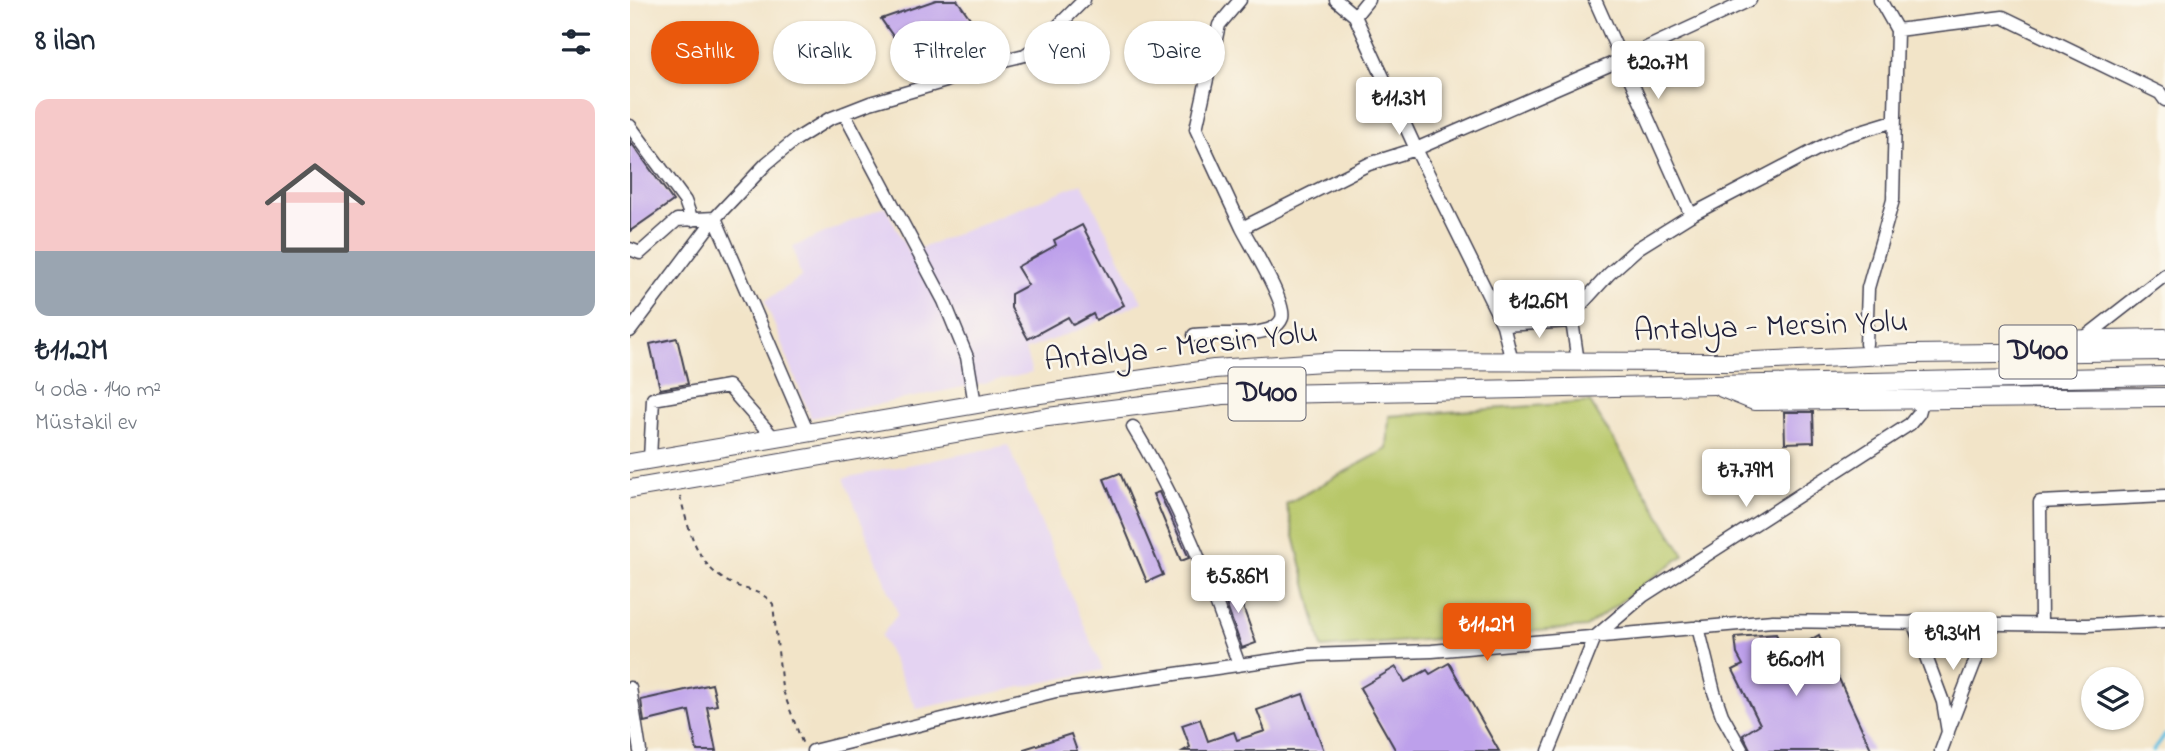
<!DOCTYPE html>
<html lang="tr">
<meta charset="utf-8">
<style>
body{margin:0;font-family:"Indie Flower",sans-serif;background:#f2f2f3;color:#1f2937;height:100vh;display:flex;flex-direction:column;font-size:26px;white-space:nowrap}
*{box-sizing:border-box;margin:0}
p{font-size:23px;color:#747a83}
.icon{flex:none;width:38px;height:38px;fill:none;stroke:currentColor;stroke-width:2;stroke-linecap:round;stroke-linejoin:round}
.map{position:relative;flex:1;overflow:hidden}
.panel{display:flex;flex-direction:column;background:#fff;width:630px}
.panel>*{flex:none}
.hud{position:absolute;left:21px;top:21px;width:665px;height:63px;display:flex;gap:14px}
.fabs{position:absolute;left:1451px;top:667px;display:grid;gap:14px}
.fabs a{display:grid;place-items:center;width:63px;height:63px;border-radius:50%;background:#fff;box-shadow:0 2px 5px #0004;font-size:35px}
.price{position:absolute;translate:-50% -60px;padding:0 16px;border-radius:7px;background:#fff;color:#222;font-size:23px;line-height:46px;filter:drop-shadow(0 2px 4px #0008)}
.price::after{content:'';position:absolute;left:50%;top:42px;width:21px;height:16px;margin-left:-10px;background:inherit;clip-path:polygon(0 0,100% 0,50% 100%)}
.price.current{background:#ea580c;color:#fff}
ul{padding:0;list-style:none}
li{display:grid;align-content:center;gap:14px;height:371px;padding:0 35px}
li+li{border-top:2px solid #e0e1e3}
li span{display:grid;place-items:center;height:217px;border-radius:14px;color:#555}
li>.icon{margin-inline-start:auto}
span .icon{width:126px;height:126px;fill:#fffc;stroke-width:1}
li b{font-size:30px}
h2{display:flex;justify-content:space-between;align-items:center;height:84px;padding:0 35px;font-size:30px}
.pill{padding:0 24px;border-radius:32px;background:#fff;box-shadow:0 2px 5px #0004;font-size:24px;line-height:63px}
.pill.current{background:#ea580c;color:#fff}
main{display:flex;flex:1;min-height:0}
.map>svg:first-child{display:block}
</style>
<main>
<section class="panel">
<h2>8 ilan<svg class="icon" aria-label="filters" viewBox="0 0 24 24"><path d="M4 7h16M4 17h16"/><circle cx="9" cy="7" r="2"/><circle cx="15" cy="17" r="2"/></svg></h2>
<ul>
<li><span style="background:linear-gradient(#f6c9c9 70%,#9aa5b1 0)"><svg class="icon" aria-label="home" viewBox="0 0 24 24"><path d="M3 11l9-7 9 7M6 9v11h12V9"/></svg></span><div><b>₺11.2M</b><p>4 oda · 140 m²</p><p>Müstakil ev</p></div></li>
</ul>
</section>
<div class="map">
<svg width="1535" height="751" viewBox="0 0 1535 751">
<rect width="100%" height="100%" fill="#fbf7ec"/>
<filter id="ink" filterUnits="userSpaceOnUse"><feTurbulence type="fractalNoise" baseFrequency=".0143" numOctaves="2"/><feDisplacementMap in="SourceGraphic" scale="14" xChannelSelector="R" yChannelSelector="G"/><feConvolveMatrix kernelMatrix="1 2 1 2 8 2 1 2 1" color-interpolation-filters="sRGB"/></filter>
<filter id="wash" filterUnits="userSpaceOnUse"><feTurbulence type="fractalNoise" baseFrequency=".00686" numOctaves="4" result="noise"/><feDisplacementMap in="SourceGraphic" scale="28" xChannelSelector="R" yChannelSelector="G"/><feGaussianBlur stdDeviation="1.57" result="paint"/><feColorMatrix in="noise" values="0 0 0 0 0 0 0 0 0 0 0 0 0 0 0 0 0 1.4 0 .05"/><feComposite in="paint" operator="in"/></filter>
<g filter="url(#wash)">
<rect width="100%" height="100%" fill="#f2e4c8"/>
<path fill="#e4d3f2" d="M452 183 512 302 454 328 395 350 402 373 181 418 135 301 171 277 163 247 255 206 279 253Z
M378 445 473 670 287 709 251 636 268 614 214 478Z"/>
<path fill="#b8c769" stroke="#6d7452" stroke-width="2" d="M960 402 1054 555 956 627 692 648 656 504 757 449 759 416Z"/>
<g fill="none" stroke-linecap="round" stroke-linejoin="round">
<path stroke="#65c1e3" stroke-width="3.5" d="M1523 751 1535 735"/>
</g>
<g id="blocks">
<path fill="#bda0eb" d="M306 0H327L363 50 291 76 251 19Z
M0 141 43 201 0 231Z
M452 225 494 305 466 320 463 314 443 325 438 317 398 339 381 308V294L398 285 387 267 426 245 424 240Z
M47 338 58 384 30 389 20 344Z
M1154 412H1183L1184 442 1155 443Z
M490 473 533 575 517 582 474 479Z
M529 492 559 558 551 561 523 494Z
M604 582 626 643 612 648 590 587Z
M1146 634 1156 654 1189 635 1242 751H1121L1113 735 1130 724 1103 670 1113 665 1107 654 1105 637Z
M819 663 869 751H766L730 688 766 667 775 682 797 670 800 674Z
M82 684 87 705 77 707 86 751H67L59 711 14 722 11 700Z
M673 694 694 751H553L560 747 552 725 570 719 578 741 604 732 607 740 635 731 627 710Z
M441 734 447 751H394V749Z"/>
</g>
</g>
<g filter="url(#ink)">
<use href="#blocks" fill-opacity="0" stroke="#413f50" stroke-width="2"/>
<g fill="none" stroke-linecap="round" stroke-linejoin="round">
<g stroke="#413f50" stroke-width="15">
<path id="minor" d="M610 0 589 25 566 129 612 228 739 164 786 149 986 62 1120 0
M706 0 725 16
M738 0 725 16 786 149 873 325 882 362
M965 0 1061 215
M1267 30 1373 17 1530 93 1535 100
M214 113 314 301 337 357 345 404
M0 126 55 201 62 220
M0 249 10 253 47 220 85 218
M873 325 942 321
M0 331 85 218
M564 335C584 333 604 335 624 333 635 331 648 329 652 318 657 303 620 244 612 228
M1453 339 1535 275
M1236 344 1238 288 1263 200 1267 30 1250 0
M948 362 942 321 948 308 979 274 1008 248 1061 215 1193 146 1218 135 1264 121
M503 427C549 502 580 583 609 665
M177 431 85 218 137 163 165 140 199 119 240 103 316 81 349 66 395 55 408 46 454 0
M20 459 23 399 98 386 143 437
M1283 622 1313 702 1318 732 1311 751
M1411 624 1410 502 1535 496
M1068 627 1084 692 1092 715 1112 751
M0 688 10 751
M1318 731 1360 623
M183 751 426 691 678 655 802 651 1143 621 1457 625 1535 621
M919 751 965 637 1013 596 1280 424 1289 413 1293 399"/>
</g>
<g stroke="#413f50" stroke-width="20">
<path id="highway" d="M1413 340 1535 338
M1092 388 1124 401 1535 397
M0 463 389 397 584 369 709 361 1100 362 1281 354 1535 351
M0 489 418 417 593 395 1535 376"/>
</g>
<path stroke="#413f50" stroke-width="2" stroke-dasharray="5 5" stroke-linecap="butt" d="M50 496C59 530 67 570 105 585 119 591 133 591 143 604L152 688 173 745"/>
<use href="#minor" stroke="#fff" stroke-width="12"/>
<use href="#highway" stroke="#fff" stroke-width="18"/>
</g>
</g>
<g text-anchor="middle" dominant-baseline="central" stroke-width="5" stroke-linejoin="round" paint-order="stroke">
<g fill="#fbf7ec" stroke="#636270" stroke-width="2">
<rect x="1369.5" y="325.5" width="77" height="53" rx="5"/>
<rect x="598.5" y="367.5" width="77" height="53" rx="5"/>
</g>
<g font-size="30" font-weight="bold" fill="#22223b">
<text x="1408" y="352">D400</text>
<text x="637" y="394">D400</text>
</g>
<g font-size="32" fill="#22223b" stroke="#fbf7ec">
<text transform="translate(1141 328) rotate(-2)">Antalya - Mersin Yolu</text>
<text transform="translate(551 348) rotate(-6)">Antalya - Mersin Yolu</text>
</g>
</g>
</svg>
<div class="fabs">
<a><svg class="icon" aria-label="layers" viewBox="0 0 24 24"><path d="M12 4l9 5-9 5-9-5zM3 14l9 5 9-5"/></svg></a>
</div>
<b class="price" style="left:1028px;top:101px">₺20.7M</b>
<b class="price" style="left:769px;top:137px">₺11.3M</b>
<b class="price" style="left:909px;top:340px">₺12.6M</b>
<b class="price" style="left:1116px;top:509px">₺7.79M</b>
<b class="price" style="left:608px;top:615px">₺5.86M</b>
<b class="price current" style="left:857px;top:663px">₺11.2M</b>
<b class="price" style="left:1323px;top:672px">₺9.34M</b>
<b class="price" style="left:1166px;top:698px">₺6.01M</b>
<div class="hud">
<a class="pill current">Satılık</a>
<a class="pill">Kiralık</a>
<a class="pill">Filtreler</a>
<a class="pill">Yeni</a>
<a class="pill">Daire</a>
</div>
</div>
</main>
